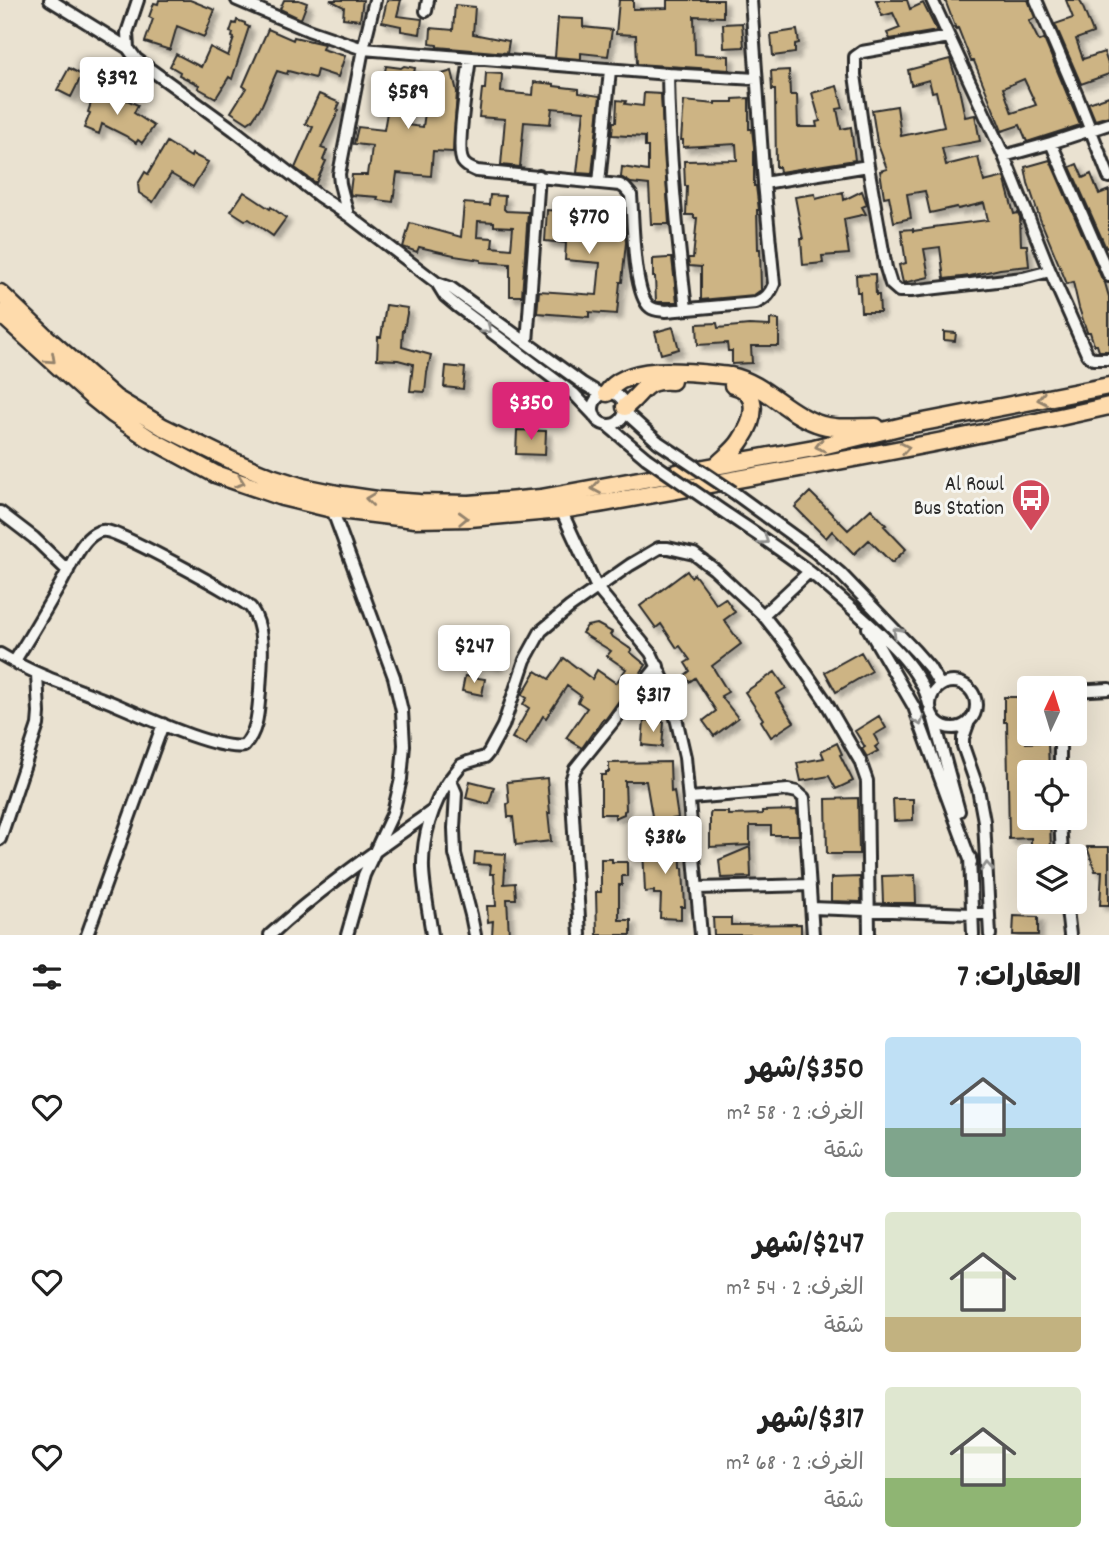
<!DOCTYPE html>
<html lang="ar">
<meta charset="utf-8">
<style>
body{margin:0;font-family:Dekko,"Playpen Sans Arabic",sans-serif;background:#f2f2f2;color:#222;direction:rtl;height:100vh;display:flex;flex-direction:column;font-size:26px;white-space:nowrap}
*{box-sizing:border-box;margin:0}
p{font-size:23px;color:#767676}
.icon{flex:none;width:38px;height:38px;fill:none;stroke:currentColor;stroke-width:2;stroke-linecap:round;stroke-linejoin:round}
.map{position:relative;height:935px;overflow:hidden;direction:ltr}
.details{display:flex;flex-direction:column;background:#fff;flex:1}
.details>*{flex:none}
.needle{width:46px;rotate:4deg}
.tools{position:absolute;left:1017px;top:676px;display:grid;gap:14px}
.tools a{display:grid;place-items:center;width:70px;height:70px;border-radius:7px;background:#fff;box-shadow:0 7px 28px #0002;font-size:35px}
.price{position:absolute;translate:-50% -60px;padding:0 16px;border-radius:7px;background:#fff;color:#222;font-size:23px;line-height:46px;filter:drop-shadow(0 2px 4px #0008)}
.price::after{content:'';position:absolute;left:50%;top:42px;width:21px;height:16px;margin-left:-10px;background:inherit;clip-path:polygon(0 0,100% 0,50% 100%)}
.price.selected{background:#db2777;color:#fff}
ul{padding:0;list-style:none}
li{display:flex;align-items:center;gap:21px;height:175px;padding:0 28px}
li span{display:grid;place-items:center;flex:none;width:196px;height:140px;border-radius:7px;color:#555}
li>.icon{margin-inline-start:auto}
span .icon{width:84px;height:84px;fill:#fffc;stroke-width:1}
li b{font-size:30px}
h2{display:flex;justify-content:space-between;align-items:center;height:84px;padding:0 28px;font-size:30px}
.map>svg:first-child{display:block}
</style>
<div class="map">
<svg width="1109" height="935" viewBox="0 0 1109 935">
<defs>
<filter id="shadow"><feDropShadow dx="5" dy="5" stdDeviation="2" flood-color="#0004"/></filter>
</defs>
<rect width="100%" height="100%" fill="#eae2d1"/>
<filter id="ink" filterUnits="userSpaceOnUse"><feTurbulence type="fractalNoise" baseFrequency=".0143" numOctaves="2"/><feDisplacementMap in="SourceGraphic" scale="14" xChannelSelector="R" yChannelSelector="G"/><feConvolveMatrix kernelMatrix="1 2 1 2 8 2 1 2 1" color-interpolation-filters="sRGB"/></filter>
<g filter="url(#ink)">
<path fill="#cdb484" stroke="#2b2b2b" stroke-width="2" fill-rule="evenodd" filter="url(#shadow)" d="M159 0H190L215 10 204 37 177 26 170 50 145 42 153 19 149 17 154 3 158 4Z
M284 0H299L307 3 301 19 280 9Z
M330 0H363L360 20 343 18 344 7Z
M387 0H401L397 16 422 19 420 34 401 31V26L382 22Z
M619 0H633V9L667 8V0H723V17L694 16 695 54 729 56V70L637 64 636 35 616 34Z
M876 0H907L910 9 923 3 937 31 890 39 887 33 900 28 893 13 882 16Z
M945 0H1028L1035 18 1029 21 1039 41 1044 39 1080 125 1027 142 1020 125 1002 131 974 61H971L958 28 956 29ZM1024 79 1036 105 1012 113 1003 88Z
M1066 0H1080L1093 33 1076 39 1083 59 1104 52 1109 67V74L1081 84 1055 24 1073 18Z
M455 5 475 7 473 34 509 41 507 53 437 47V45L430 44 431 28 453 30Z
M558 18 583 19V27L612 30 608 56 581 53V59L555 57Z
M237 20 245 23V25L249 27 232 79 229 77 216 98 198 88 199 85 179 75 180 72 170 66 176 54 201 67 210 47 228 56 234 38 232 37 233 33 230 32 233 23 236 24Z
M742 23 744 47 724 48 723 24Z
M268 29 293 40 294 37 324 44 322 49 345 56 338 77 317 70 315 78 288 71 287 74 277 71 262 105 252 120 248 123 231 112 246 88 243 86Z
M797 30 799 43 795 44V53L773 56 771 34Z
M950 59 959 89 965 117 975 115 980 141 942 148 946 165 978 157 984 182 1004 177 1014 214 1018 213 1020 217 1021 245H1027L1029 266 1000 269 970 276 944 279 940 247 924 249 929 277 903 283 899 265 906 263 901 230 913 229V231L934 228V227L988 220 984 203 958 209 957 207 930 213 925 191 907 194 911 218 894 222 889 196 884 197 880 171 887 169 877 142 872 110 897 106 901 136 944 127 936 91 932 92 929 80 911 85 908 70Z
M386 66 401 68 404 66 415 68 412 83 452 71 457 92 453 152 433 151 431 176 397 173 393 202 377 200 378 197 351 195 350 192 352 175H367L368 167 370 164 372 146 354 144 358 127 384 130 390 95 384 94 387 77H384ZM412 87 427 98 423 127 406 125Z
M69 68 82 75 71 97 57 90Z
M789 70 790 95H797L798 127H817L816 122 820 121 812 93 837 86 843 108 837 109 841 129 851 127 855 160 780 172 779 167H776L775 90H772L771 71Z
M486 73 502 74 501 92 533 95 534 82 554 84V86L579 89V93L600 96 592 174 577 173 584 111 552 108 550 124 524 122 520 167 501 165 505 119 479 117 482 89H485Z
M94 91 116 100 118 96 138 105 134 113 154 126 142 143 138 140 136 143 126 136 102 124 99 134 84 128 90 113 88 112 91 103 89 102Z
M644 93 661 94 669 224H651L649 185 631 183 621 177 622 167 648 171V147H645V137L612 135 613 122H616L617 100 626 101 625 104 643 106Z
M319 94 340 103 337 109 339 110 321 148 327 150 323 160 326 161 316 183 295 168 313 127 305 124Z
M1109 96V116L1095 120 1088 103Z
M749 98V129H752L754 147V186H756L759 210H757L758 249H760L761 290 754 295 701 300V267L689 266 688 258H693L697 218H694V215H686L687 186H685L684 161 737 160 736 144 683 147V140H681L684 101 715 104V102H733V99Z
M167 142 191 157 192 154 208 162 193 187 171 174 153 202 139 193 138 184 145 172 148 174Z
M1050 160 1102 279 1105 283 1109 297V351H1099L1097 345H1094L1090 332H1087L1079 308 1073 282 1067 284 1040 219 1028 183 1025 167Z
M1077 164 1083 178 1091 174 1099 194 1109 190V247L1106 248 1070 167Z
M862 191 866 202 867 205 862 207 866 214 844 219 849 254 822 256 823 263 803 265 801 239H803L795 197 815 194 816 199 843 192 844 200Z
M244 192 270 209 271 207 286 218 273 236 249 219 245 220 231 211Z
M490 195 505 196 504 209 506 211 528 212 522 296H510V264L481 262V260L454 256V255L419 247 417 252 403 247 410 223 461 237 464 203 489 205ZM478 221 494 222V226L513 227 511 249 492 247 493 238 477 237Z
M603 201 624 203 623 230H625L626 242 622 282H620L617 314 589 312V317L537 313 539 291 597 295 600 263 565 260 566 243 545 241 547 210 574 212 573 205Z
M668 258H672L677 302H656L655 277H653V259Z
M875 274 876 295H879L880 312H861L860 292H857L856 275Z
M386 305 408 308 404 330H403L402 347 431 355 427 373 425 392 410 391 413 364 398 360 377 359 378 337H381Z
M770 319 779 320V346H751L752 363 732 364V351H728L727 343 698 345 697 324 717 323 718 328 749 325 770 326Z
M673 327 679 349 661 354 655 332Z
M944 332 956 333 955 341 944 340Z
M446 366 465 368 463 389 444 387Z
M517 430 546 431 545 455 516 454Z
M810 492 848 530 871 509 886 525 884 526 906 549 892 563 869 540 854 554 832 531 826 538 795 507Z
M687 571 691 577 694 574 716 604 725 598 735 612 724 620 741 644 712 666 728 692 721 696 738 718 714 736 703 721 716 711 695 678 689 682 685 675 690 671 685 663 690 660 680 646 677 648 661 624 656 628 640 606Z
M597 624 612 632 610 635 632 650 630 652 646 665 632 685 631 684 605 720 603 719 594 733 593 732 582 748 566 738 587 708 578 702 581 696 567 686 546 718 543 716 526 745 512 738 529 708 523 704 527 698 522 695 536 671 549 679 564 658 592 679 597 670 616 683 626 669 607 656 611 651 582 633 587 626Z
M476 636 502 642 496 665 471 659Z
M861 652 872 671 836 692 825 672Z
M775 672 786 688 776 694 794 722 771 737 761 721 763 719 745 692Z
M465 676 485 679 482 695 462 691Z
M1004 697H1029V722H1026V743L1048 742 1049 772H1027V801L1028 817H1050L1051 853 1031 854V838L1009 839 1007 722H1004Z
M879 716 886 728 874 735 879 744 875 747 878 751 867 757 862 749 865 747 855 731Z
M644 720 664 722 662 747 642 745Z
M837 743 842 754 840 755 853 781 836 789 829 776 801 781 797 763 824 758 821 751Z
M670 762 671 792 674 791 678 818 653 822 646 781H625L626 810 624 811V814L615 818V814H601V775H606V772H609V763Z
M547 778 550 813H548L551 841 516 845 513 817H508L507 804 509 803 507 782Z
M470 781 494 787 489 804 466 798Z
M858 798 859 854H827L826 799Z
M893 799H913V820L894 821Z
M797 810 799 835H771V826H750V845L710 847V815L711 812H728V815L762 814V811Z
M680 838 681 868H683L685 907H681V919L660 918 661 894H654V891L645 892 643 848 648 844 656 843 655 839Z
M750 847 751 877 721 878 719 860Z
M1087 847H1109V905H1100L1102 871H1095Z
M475 852 506 854 504 884 515 883 516 899H507L509 935H492L493 921 488 922 487 906H496L494 874H490L491 865 474 864Z
M601 859H612V862H627V876H622V885H619V920H631V935H597L596 892H601Z
M915 875 916 903H883L882 876Z
M860 877 861 902 831 901V878Z
M1014 916 1038 917V935H1013Z
M713 918H731V925L801 924V935H714Z"/>
<g fill="none" stroke-linecap="round" stroke-linejoin="round">
<g stroke="#2b2b2b" stroke-width="16">
<path id="minor" d="M50 0 128 48 136 59 234 130 319 196 348 215 437 283 445 296 457 306 574 394 595 416
M237 0 308 30 363 49 668 74 756 79
M932 0 1004 156 1050 271 1087 354 1093 359H1109
M1036 0 1078 98 1109 177
M426 11 428 0
M949 37 862 52 855 57V75L868 166 886 268 891 284 899 291H911L1023 278 1050 271
M128 48 127 33 138 0
M470 58C468 76 455 150 463 162 466 167 472 169 477 171L620 185 625 188 631 195C633 218 633 295 650 307 655 311 660 310 666 311L756 303C766 298 770 294 774 284L764 183 751 0
M668 74C669 153 677 231 686 309
M1051 143 1109 276
M1004 156 1051 143 1109 124
M599 183 610 70
M764 183 868 166
M348 215 340 184 339 174 363 49 375 0
M437 283 451 288 582 383 602 395
M527 343 539 176
M593 409a16 16 0 1 1 32 0a16 16 0 1 1-32 0Z
M625 412 658 442
M607 425 646 458
M733 492 814 551 840 573 915 651 929 667 940 685
M708 501C742 525 778 547 811 573 826 585 841 599 856 612 883 636 921 668 929 704
M332 509 394 677 402 711 404 745 401 779 393 813 364 875 347 935
M561 510 597 588 651 653 669 692 677 722 685 757 701 935
M0 512 34 538 68 571
M763 615 809 572
M868 628 914 707 971 862
M0 654C35 675 72 687 110 702 139 714 215 751 244 746 258 731 258 711 260 691 261 665 267 631 251 608 243 598 120 532 106 531 101 530 95 533 91 536 78 546 69 570 60 585 45 611 30 637 14 662
M930 705a23 23 0 1 1 46 0a23 23 0 1 1-46 0Z
M1074 691 1109 689
M934 719 959 811
M969 721 963 738V746L978 789 984 821 990 935
M1060 733V772
M690 798 788 790 797 792 804 798 813 935
M1060 817 1062 856
M0 839 38 725 39 713 37 674
M970 857 973 935
M698 888 810 885
M1066 901 1070 935
M812 908 972 914H989
M87 935 163 724
M270 935C320 889 377 850 432 811
M432 935C429 913 424 891 423 869 422 838 432 804 450 779
M475 935 471 915 455 854 454 828 456 793 450 779 461 765 468 762 485 757 489 752 503 726 525 660 541 631 570 607 630 565 659 548H668L694 554 714 569 763 615 789 648 824 699 860 761 867 781 869 935
M580 935 571 781 575 769 658 666"/>
</g>
<g stroke="#2b2b2b" stroke-width="21">
<path id="highway" d="M0 293 48 339 115 398 163 427 235 462 271 477 303 487 343 495 377 500 419 503 469 504 541 498 814 448 903 426 1109 386
M0 313 92 397 113 414 150 439 215 474 282 497 332 509 415 519 470 518 561 510 592 505C765 474 938 445 1109 406
M607 393C628 361 697 373 731 376 764 383 785 412 816 423 834 430 857 427 876 427
M625 407C645 391 643 379 672 381
M717 465C725 457 735 450 741 440 754 421 762 392 733 385"/>
</g>
<use href="#minor" stroke="#f6f6f2" stroke-width="10"/>
<use href="#highway" stroke="#fedbac" stroke-width="16"/>
<g stroke="#2b2b2b" stroke-width="16" stroke-linecap="butt">
<path id="minor-bridge" d="M658 442 733 492
M646 458 708 501"/>
</g>
<use href="#minor-bridge" stroke="#f6f6f2" stroke-width="10"/>
</g>
<defs><path id="oneway-chevron" d="M-2-3.5L2.5 0L-2 3.5" fill="none" stroke-width="1.6" stroke-linecap="round" stroke-linejoin="round" transform="scale(1.75)"/></defs>
<g stroke="#90908e">
<use href="#oneway-chevron" transform="translate(487 329) rotate(37)"/>
<use href="#oneway-chevron" transform="translate(764 540) rotate(35)"/>
<use href="#oneway-chevron" transform="translate(897 632) rotate(-134)"/>
<use href="#oneway-chevron" transform="translate(919 721) rotate(70)"/>
<use href="#oneway-chevron" transform="translate(987 867) rotate(-93)"/>
</g>
<g stroke="#94836c">
<use href="#oneway-chevron" transform="translate(51 359) rotate(42)"/>
<use href="#oneway-chevron" transform="translate(1042 399) rotate(169)"/>
<use href="#oneway-chevron" transform="translate(820 446) rotate(167)"/>
<use href="#oneway-chevron" transform="translate(905 448) rotate(-11)"/>
<use href="#oneway-chevron" transform="translate(240 482) rotate(20)"/>
<use href="#oneway-chevron" transform="translate(596 488) rotate(170)"/>
<use href="#oneway-chevron" transform="translate(370 499) rotate(-173)"/>
<use href="#oneway-chevron" transform="translate(463 518) rotate(-2)"/>
</g>
</g>
<defs>
<g id="bus-pin" transform="scale(2.0125)"><path d="M0 17L-7.5 6A9.5 9.5 0 1 1 7.5 6Z" fill="#d1495b" stroke="#f6f6f2"/><path d="M-5-6H5V4H4V6H2V4H-2V6H-4V4H-5ZM-3.5-4V0h7V-4ZM-3.5 1.2v1.5H-2V1.2ZM2 1.2v1.5H3.5V1.2Z" fill="#fff"/></g>
</defs>
<g fill-rule="evenodd">
<use href="#bus-pin" x="1031" y="498"/>
</g>
<g text-anchor="middle" dominant-baseline="central" stroke-width="6" stroke-linejoin="round" paint-order="stroke">
<g font-size="21" fill="#2b2b2b" stroke="#f6f6f2" text-anchor="end">
<text x="1004" y="486">Al Rowl<tspan x="1004" dy="24">Bus Station</tspan></text>
</g>
</g>
</svg>
<div class="tools">
<a><svg class="needle" viewBox="-14 -14 28 28"><path d="M0-13l5 13h-10z" fill="#e53935"/><path d="M0 13l5-13h-10z" fill="#767676"/></svg></a>
<a><svg class="icon" aria-label="locate" viewBox="0 0 24 24"><circle cx="12" cy="12" r="6"/><path d="M12 2v4M12 18v4M2 12h4M18 12h4"/></svg></a>
<a><svg class="icon" aria-label="layers" viewBox="0 0 24 24"><path d="M12 4l9 5-9 5-9-5zM3 14l9 5 9-5"/></svg></a>
</div>
<b class="price" style="left:117px;top:117px">$392</b>
<b class="price" style="left:408px;top:131px">$589</b>
<b class="price" style="left:589px;top:256px">$770</b>
<b class="price selected" style="left:531px;top:442px">$350</b>
<b class="price" style="left:474px;top:685px">$247</b>
<b class="price" style="left:653px;top:734px">$317</b>
<b class="price" style="left:665px;top:876px">$386</b>
</div>
<section class="details">
<h2>العقارات: 7<svg class="icon" aria-label="filters" viewBox="0 0 24 24"><path d="M4 7h16M4 17h16"/><circle cx="9" cy="7" r="2"/><circle cx="15" cy="17" r="2"/></svg></h2>
<ul>
<li><span style="background:linear-gradient(#bfe0f5 65%,#7fa58c 0)"><svg class="icon" aria-label="home" viewBox="0 0 24 24"><path d="M3 11l9-7 9 7M6 9v11h12V9"/></svg></span><div><b>$350/شهر</b><p>الغرف: 2 · 58 m²</p><p>شقة</p></div><svg class="icon" aria-label="heart" viewBox="0 0 24 24"><path d="M12 20l-8-8c-3-5 5-10 8-4 3-6 11-1 8 4z"/></svg></li>
<li><span style="background:linear-gradient(#dfe7d0 75%,#c2b280 0)"><svg class="icon" aria-label="home" viewBox="0 0 24 24"><path d="M3 11l9-7 9 7M6 9v11h12V9"/></svg></span><div><b>$247/شهر</b><p>الغرف: 2 · 54 m²</p><p>شقة</p></div><svg class="icon" aria-label="heart" viewBox="0 0 24 24"><path d="M12 20l-8-8c-3-5 5-10 8-4 3-6 11-1 8 4z"/></svg></li>
<li><span style="background:linear-gradient(#dfe7d0 65%,#8fb573 0)"><svg class="icon" aria-label="home" viewBox="0 0 24 24"><path d="M3 11l9-7 9 7M6 9v11h12V9"/></svg></span><div><b>$317/شهر</b><p>الغرف: 2 · 68 m²</p><p>شقة</p></div><svg class="icon" aria-label="heart" viewBox="0 0 24 24"><path d="M12 20l-8-8c-3-5 5-10 8-4 3-6 11-1 8 4z"/></svg></li>
</ul>
</section>
